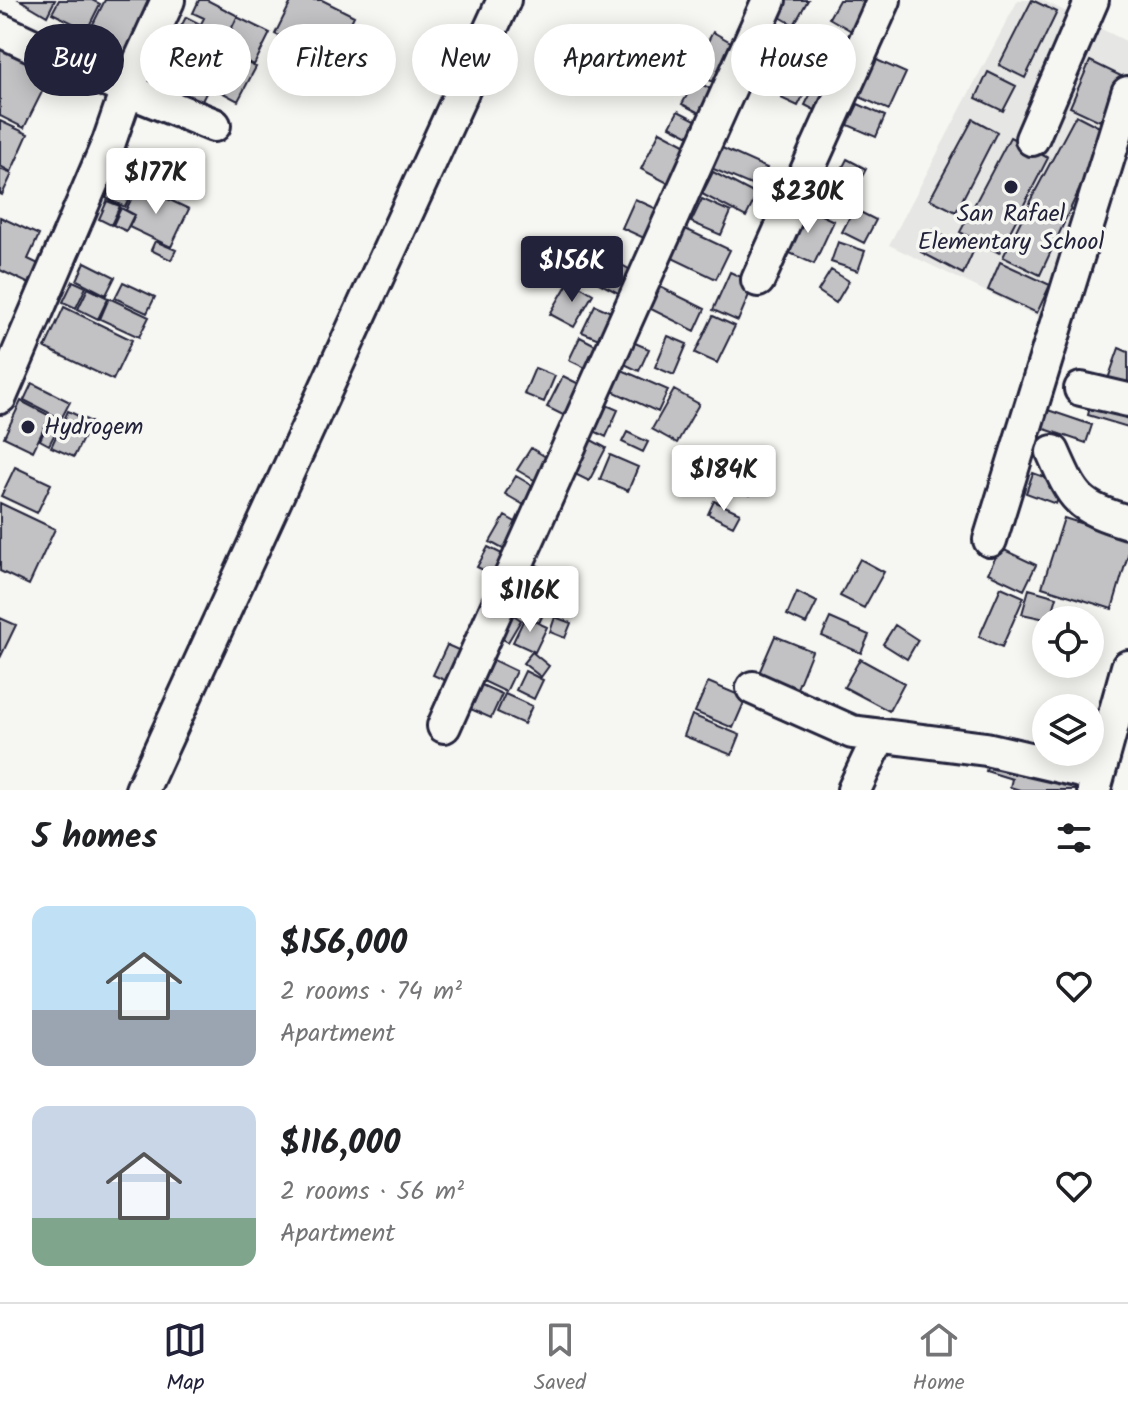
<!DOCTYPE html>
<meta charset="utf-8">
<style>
body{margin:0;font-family:Kalam,sans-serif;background:#f6f6f6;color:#202124;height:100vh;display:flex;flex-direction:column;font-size:30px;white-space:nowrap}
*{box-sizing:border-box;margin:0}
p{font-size:26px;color:#757577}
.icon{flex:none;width:44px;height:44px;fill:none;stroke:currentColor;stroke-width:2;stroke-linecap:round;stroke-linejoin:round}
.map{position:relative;height:790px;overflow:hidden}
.sheet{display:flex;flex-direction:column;background:#fff;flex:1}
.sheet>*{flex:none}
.banner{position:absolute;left:24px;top:24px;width:1080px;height:72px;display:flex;gap:16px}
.tools{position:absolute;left:1032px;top:606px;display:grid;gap:16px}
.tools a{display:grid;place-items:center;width:72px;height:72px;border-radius:50%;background:#fff;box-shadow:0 4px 20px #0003;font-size:40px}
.price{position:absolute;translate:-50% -68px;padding:0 18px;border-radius:8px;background:#fff;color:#222;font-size:26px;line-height:52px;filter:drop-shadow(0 2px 4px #0008)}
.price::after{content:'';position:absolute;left:50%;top:48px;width:24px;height:18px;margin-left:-12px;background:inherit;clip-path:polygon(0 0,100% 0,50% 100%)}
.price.on{background:#22223b;color:#fff}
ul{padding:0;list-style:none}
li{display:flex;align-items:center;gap:24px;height:200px;padding:0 32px}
li span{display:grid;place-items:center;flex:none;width:224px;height:160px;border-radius:16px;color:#555}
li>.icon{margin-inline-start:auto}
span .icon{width:96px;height:96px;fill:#fffc;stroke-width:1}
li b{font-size:34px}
h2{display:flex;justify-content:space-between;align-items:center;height:96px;padding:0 32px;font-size:34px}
.tag{padding:0 28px;border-radius:36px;background:#fff;box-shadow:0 4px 20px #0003;font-size:28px;line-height:72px}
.tag.on{background:#22223b;color:#fff}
.tab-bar{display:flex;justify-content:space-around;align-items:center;height:112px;border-top:2px solid #e0e0e0;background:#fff;font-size:22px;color:#757577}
.tab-bar a{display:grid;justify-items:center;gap:4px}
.tab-bar .on{color:#22223b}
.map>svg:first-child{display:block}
</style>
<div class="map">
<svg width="1128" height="790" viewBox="0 0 1128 790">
<rect width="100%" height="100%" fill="#f6f6f2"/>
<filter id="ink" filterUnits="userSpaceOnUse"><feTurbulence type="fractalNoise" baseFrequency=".0125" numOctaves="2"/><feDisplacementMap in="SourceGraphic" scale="16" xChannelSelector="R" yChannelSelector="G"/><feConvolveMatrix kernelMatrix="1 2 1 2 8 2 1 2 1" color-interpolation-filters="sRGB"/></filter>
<g filter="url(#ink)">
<path fill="#e6e6e4" d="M1018 0H1042L1128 42V130L1043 319 889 245Z"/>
<path fill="#c2c2c4" stroke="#22223b" stroke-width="2" d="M20 0H55L47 16Z
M59 0H92L100 4 87 30 52 13Z
M105 0H156L125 61 85 40Z
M199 0H207L238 16 217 56 191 43 204 18 193 13Z
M292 0H322L354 16 325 75 296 61 303 47 275 34Z
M778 0H808L794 25 771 12Z
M839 0H860L871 6 855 33 829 18Z
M1032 0 1057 12 1025 78 999 65Z
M186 17 200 24 191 41 177 34Z
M237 17 270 33 254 65 222 49Z
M713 32 741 48 720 86 692 70Z
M796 34 825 50 813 71 784 55Z
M0 36 56 64 24 128 0 116Z
M169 36 221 61 214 76 161 50Z
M835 45 858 57 828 117 805 105Z
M228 54 256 67 238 101 212 87Z
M168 55 214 77 201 103 155 81Z
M870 57 906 73 889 110 853 94Z
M747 59 768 68 759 89 738 81Z
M1090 61 1121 76 1100 121 1070 107Z
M988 72 1016 86 1003 111 976 98Z
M791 77 808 86 798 106 781 98Z
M695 81 717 92 705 116 682 104Z
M858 104 885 116 876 137 848 125Z
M678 111 709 127 701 142 670 126Z
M1076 115 1107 131 1065 220 1029 203Z
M973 119 997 132 956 212 930 199Z
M0 121 28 134 11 172 0 166Z
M660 131 698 151 679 189 641 169Z
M1010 137 1048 158 999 253 960 232Z
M720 147 767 168 758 188 711 168Z
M847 159 866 169 854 192 835 182Z
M0 169 12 174 2 195 0 194Z
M713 172 757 195 746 217 702 194Z
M117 176 136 185 125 207 106 198Z
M773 178 793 187 778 220 758 211Z
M138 185 189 209 171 247 129 227 135 215 126 210Z
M635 199 668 214 655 243 622 228Z
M702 199 731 212 721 235 691 222Z
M107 201 120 206 111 225 99 219Z
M802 206 834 221 814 264 781 249Z
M1028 206 1064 223 1040 275 1003 257Z
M121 208 134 215 126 231 113 225Z
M854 209 876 220 864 243 842 232Z
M0 217 39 235 28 259 47 268 38 288 0 270Z
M679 226 730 250 716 279 666 255Z
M932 230 973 252 963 274 921 252Z
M155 241 176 250 171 260 151 250Z
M838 242 865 251 858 271 831 262Z
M609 258 636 273 624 296 597 282Z
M85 262 115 277 106 295 77 280Z
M1000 262 1050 285 1037 313 988 290Z
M831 270 849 281 836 303 818 291Z
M730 272 754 283 738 321 713 310Z
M570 280 593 294 574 327 550 314Z
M73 281 86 287 76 308 63 302Z
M648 281 705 309 695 331 637 302Z
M123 282 155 297 147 313 115 298Z
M88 288 108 298 98 319 78 309Z
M109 298 149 317 139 337 100 319Z
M595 305 618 315 606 342 582 332Z
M64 307 132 340 113 380 45 348Z
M713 316 735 326 717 363 695 353Z
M668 336 687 344 674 375 655 367Z
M580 337 607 351 596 373 569 360Z
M628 340 649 349 639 371 618 361Z
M1119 348 1128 352V386L1108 379Z
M615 367 668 390 658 412 606 388Z
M535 368 555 376 544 402 524 394Z
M563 376 591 390 575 421 547 407Z
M32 383 70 402 61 419 24 400Z
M674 390 699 404 677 443 652 429Z
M1093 395 1128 405V427L1088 415Z
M21 401 50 416 33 451 4 437Z
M597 401 618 410 606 437 586 427Z
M1042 408 1092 425 1086 443 1036 426Z
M68 411 91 422 74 457 51 447Z
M51 417 61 422 49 445 40 440Z
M627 432 648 442 643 452 622 442Z
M582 435 606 448 589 481 565 469Z
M531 448 554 462 541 484 517 470Z
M732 453 763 469 750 495 719 479Z
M610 455 638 467 628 491 600 479Z
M15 467 51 484 37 513 1 496Z
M1033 473 1063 484 1056 504 1026 493Z
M516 476 547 494 536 512 505 494Z
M714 501 740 513 733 526 708 514Z
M0 503 55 529 29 585 0 571Z
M505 516 524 527 510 553 490 542Z
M1064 518 1128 538V555L1112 609 1042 587Z
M488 547 508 557 498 577 477 567Z
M1000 548 1036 565 1024 590 988 573Z
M860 559 884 572 864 608 840 596Z
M532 563 573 582 559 613 517 594Z
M1001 587 1024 597 1002 647 979 637Z
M1029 589 1057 597 1050 620 1022 614Z
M797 592 817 602 806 624 787 615Z
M515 595 545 610 539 623 509 607Z
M512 614 521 620 508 642 499 637Z
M525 617 547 627 535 652 513 642Z
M555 617 571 623 565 638 550 632Z
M0 618 16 625 0 658Z
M830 618 869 635 861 653 822 636Z
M895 625 918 640 907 659 883 644Z
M775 636 812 651 794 696 756 680Z
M447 645 472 656 458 686 433 675Z
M532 652 549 666 541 677 523 663Z
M489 658 516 671 506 692 479 679Z
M860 659 904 683 889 711 844 687Z
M525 671 543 680 534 699 516 690Z
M708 682 746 698 733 728 695 712Z
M477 683 502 694 491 718 466 707Z
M505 694 532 706 524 724 497 712Z
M692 715 740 735 732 755 684 736Z
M990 757 1081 785 1080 790H1020L1010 787 1012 779 986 771Z"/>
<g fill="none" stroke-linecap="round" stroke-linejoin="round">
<g stroke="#22223b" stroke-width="38">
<path id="minor" d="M0 30 127 90 214 125
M1032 139 1092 0
M758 280 884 0
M1081 389 1128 400
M0 397 109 142 127 90 168 0
M1053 452C1074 500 1078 507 1128 522
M990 540 1128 93
M753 688 852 732 986 749 1098 775
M444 726 769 0
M142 790 504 0
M854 790 879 737
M1094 790 1128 667"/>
</g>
<use href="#minor" stroke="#f6f6f2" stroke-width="32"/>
</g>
</g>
<g fill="#22223b" stroke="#f6f6f2" stroke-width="3">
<circle cx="1011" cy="187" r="8"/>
<circle cx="28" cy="427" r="8"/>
</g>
<g text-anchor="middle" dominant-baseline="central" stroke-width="7" stroke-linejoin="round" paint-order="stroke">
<g font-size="24" fill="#22223b" stroke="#f6f6f2">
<text x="1011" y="214">San Rafael<tspan x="1011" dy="28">Elementary School</tspan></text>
<text x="44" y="427" text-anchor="start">Hydrogem</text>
</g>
</g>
</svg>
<div class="tools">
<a><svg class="icon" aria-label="locate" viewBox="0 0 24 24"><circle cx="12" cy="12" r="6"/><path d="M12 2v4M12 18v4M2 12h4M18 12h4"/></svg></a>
<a><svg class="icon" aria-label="layers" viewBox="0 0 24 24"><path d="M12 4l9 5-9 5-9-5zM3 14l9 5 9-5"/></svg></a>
</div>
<b class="price" style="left:156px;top:216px">$177K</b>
<b class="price" style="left:808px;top:235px">$230K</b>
<b class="price on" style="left:572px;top:304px">$156K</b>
<b class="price" style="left:724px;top:513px">$184K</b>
<b class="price" style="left:530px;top:634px">$116K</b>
<div class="banner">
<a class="tag on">Buy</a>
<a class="tag">Rent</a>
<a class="tag">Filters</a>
<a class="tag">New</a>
<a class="tag">Apartment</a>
<a class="tag">House</a>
</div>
</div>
<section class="sheet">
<h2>5 homes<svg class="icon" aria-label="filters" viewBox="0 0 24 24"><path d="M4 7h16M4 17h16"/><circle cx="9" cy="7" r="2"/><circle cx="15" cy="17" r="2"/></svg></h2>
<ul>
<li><span style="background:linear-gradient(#bfe0f5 65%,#9aa5b1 0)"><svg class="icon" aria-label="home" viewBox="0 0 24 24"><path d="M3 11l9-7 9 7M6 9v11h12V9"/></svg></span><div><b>$156,000</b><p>2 rooms · 74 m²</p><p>Apartment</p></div><svg class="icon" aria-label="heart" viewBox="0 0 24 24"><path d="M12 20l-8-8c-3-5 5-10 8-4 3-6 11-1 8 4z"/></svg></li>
<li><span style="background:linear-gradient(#c9d6e8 70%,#7fa58c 0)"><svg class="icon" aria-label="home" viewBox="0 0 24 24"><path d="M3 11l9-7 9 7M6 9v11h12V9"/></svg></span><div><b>$116,000</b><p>2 rooms · 56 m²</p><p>Apartment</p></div><svg class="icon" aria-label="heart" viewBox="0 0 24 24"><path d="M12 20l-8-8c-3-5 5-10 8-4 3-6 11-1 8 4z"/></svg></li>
</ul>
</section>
<nav class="tab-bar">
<a class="on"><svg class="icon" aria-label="map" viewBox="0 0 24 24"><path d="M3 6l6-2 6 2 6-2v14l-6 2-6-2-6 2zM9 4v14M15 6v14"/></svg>Map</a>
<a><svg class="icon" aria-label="saved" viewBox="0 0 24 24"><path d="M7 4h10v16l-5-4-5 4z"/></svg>Saved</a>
<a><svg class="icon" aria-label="home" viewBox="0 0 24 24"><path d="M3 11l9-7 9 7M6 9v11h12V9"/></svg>Home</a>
</nav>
